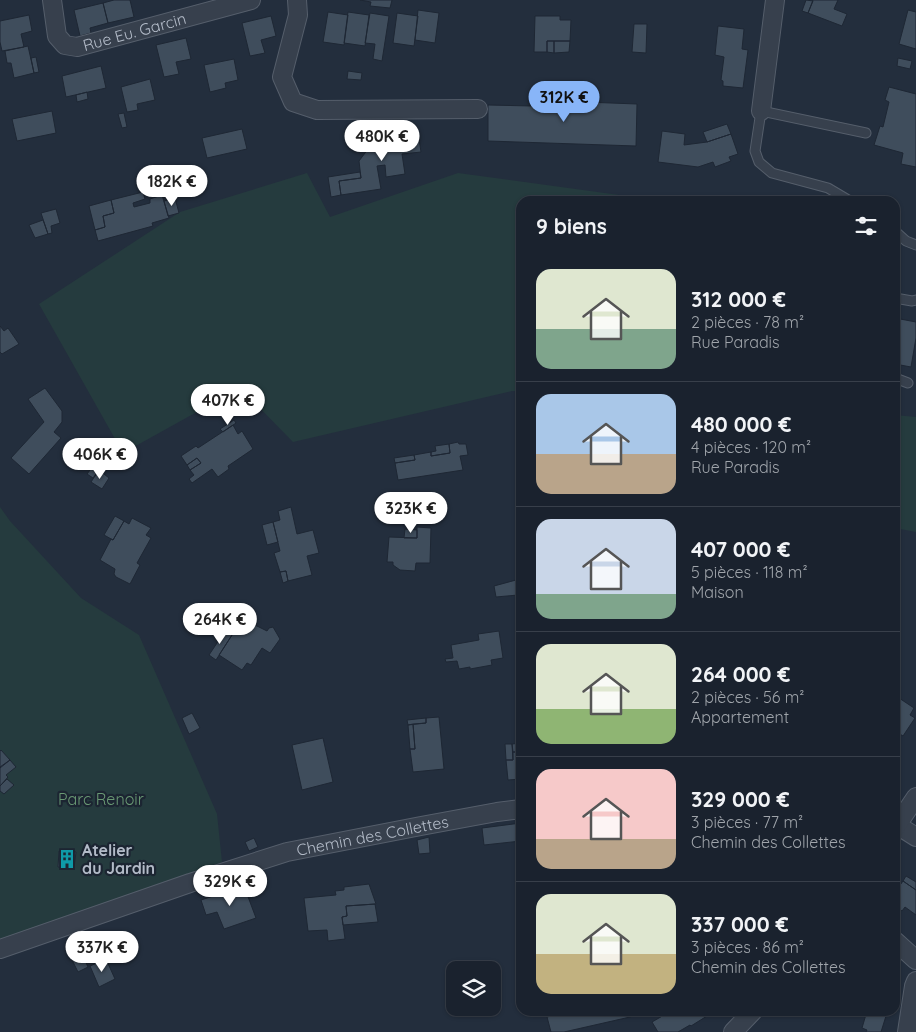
<!DOCTYPE html>
<html lang="fr">
<meta charset="utf-8">
<style>
body{margin:0;font-family:Quicksand,sans-serif;background:#272f3a;color:#f1f3f6;height:100vh;display:flex;flex-direction:column;font-size:19px;white-space:nowrap}
*{box-sizing:border-box;margin:0}
p{font-size:16px;color:#9fa4aa}
.icon{flex:none;width:28px;height:28px;fill:none;stroke:currentColor;stroke-width:2;stroke-linecap:round;stroke-linejoin:round}
.map{position:relative;flex:1;overflow:hidden}
.details{position:absolute;left:516px;top:196px;width:384px;height:820px;display:flex;flex-direction:column;background:#1a222e;border-radius:15px;box-shadow:0 1px 4px #0004,0 0 0 1px #383f4a}
.details>*{flex:none}
.buttons{position:absolute;left:446px;top:961px;display:grid;gap:10px}
.buttons a{display:grid;place-items:center;width:55px;height:55px;border-radius:10px;background:#1a222e;box-shadow:0 1px 4px #0004,0 0 0 1px #383f4a;font-size:25px}
.price{position:absolute;translate:-50% -42px;padding:0 11px;border-radius:18px;background:#fff;color:#222;font-size:16px;line-height:32px;filter:drop-shadow(0 1px 2px #0008)}
.price::after{content:'';position:absolute;left:50%;top:30px;width:15px;height:11px;margin-left:-8px;background:inherit;clip-path:polygon(0 0,100% 0,50% 100%)}
.price.on{background:#88b5f8;color:#111}
ul{padding:0;list-style:none}
li{display:flex;align-items:center;gap:15px;height:125px;padding:0 20px}
li+li{border-top:1px solid #383f4a}
li span{display:grid;place-items:center;flex:none;width:140px;height:100px;border-radius:15px;color:#555}
li>.icon{margin-inline-start:auto}
span .icon{width:60px;height:60px;fill:#fffc;stroke-width:1}
li b{font-size:21px}
h2{display:flex;justify-content:space-between;align-items:center;height:60px;padding:0 20px;font-size:21px}
.map>svg:first-child{display:block}
</style>
<div class="map">
<svg width="916" height="1032" viewBox="0 0 916 1032">
<rect width="100%" height="100%" fill="#232e3d"/>
<path fill="#253b3e" d="M307 173 330 217 458 173 663 201H521V391H512L293 442 240 388 123 453 39 304 180 212Z
M895 415 916 417V532L895 528Z
M0 507 10 521 81 598 139 635 217 814 222 862 0 943Z"/>
<path fill="#3f4d5c" stroke="#1e2734" d="M114 0H130L134 17 108 23 103 3Z
M360 0H392L390 8 370 6 371 2Z
M806 0 813 1 808 13 802 11Z
M813 0H838L834 9 847 14 842 26 808 13Z
M103 3 108 23 90 28 91 33 80 36 74 10Z
M418 10 439 13 435 43 415 40Z
M908 10 916 12V49L899 44Z
M328 12 348 15 344 45 323 42Z
M348 12 369 15 365 46 344 43Z
M370 13 389 16 382 61 373 59 375 44 365 43Z
M397 13 418 16 414 46 393 43Z
M29 15 32 31 21 34 24 47 2 51 0 42V21Z
M271 16 276 36 261 40 265 53 250 56 242 23Z
M535 16H560V20H571L570 41H547V52H534Z
M634 24H647L646 53 632 52Z
M718 26 744 29 742 49 748 50 743 88 723 86V81L721 80 724 57 715 55Z
M186 38 191 59 176 62 179 74 164 77 156 45Z
M547 41H554V53L547 52Z
M554 41H570L569 52 554 53Z
M28 46 34 73 14 78 11 63H7L5 51Z
M36 57 39 72 34 73 31 58Z
M898 58 912 61 910 69 897 66Z
M234 59 238 80 225 83 226 88 210 92 204 65Z
M101 66 106 88 66 97 62 76Z
M348 71 362 73 361 80 347 79Z
M150 79 155 100 137 104 138 110 127 112 121 87Z
M889 87 916 94V167L901 164 903 153 874 145 880 126 883 127 889 102 885 100Z
M87 92 88 99 77 102 76 95Z
M532 100 637 104 636 146 488 141V105L532 106Z
M52 111 56 133 17 141 12 119Z
M124 113 127 127 122 128 118 114Z
M727 124 731 134 707 142 703 132Z
M242 129 247 149 207 158 202 138Z
M662 131 685 134 684 145 707 142 731 134 738 154 729 157 731 161 715 167 713 162 698 167 658 162Z
M418 132 421 152 402 154 405 174 386 177 385 165 377 166 381 189 341 195 339 181 361 178 359 161 374 141 391 139 390 136Z
M360 172 361 178 339 181 341 195 331 197 328 177Z
M143 192 145 199 133 203 134 207 150 203V199L162 195 169 218 152 223 153 226 98 241 95 230 105 227 103 216 114 213 111 200Z
M175 198 179 213 168 216 164 201Z
M111 200 114 213 103 216 105 227 95 230 89 206Z
M56 209 60 223 51 226 52 233 48 234 41 213Z
M43 220 48 234 35 238 29 225Z
M895 318 916 322V338L911 367 895 364Z
M0 326 4 331 8 328 19 344 2 354 0 352Z
M45 388 62 411V422L54 432 61 438 29 474 11 458 44 422 28 399Z
M234 420 236 423 223 432 220 429Z
M233 425 238 434 242 431 253 449 228 466 229 469 218 477 212 469 192 483 189 479 194 475 190 470 201 463 197 458 187 465 181 456 196 446 198 448Z
M458 442 459 444H466L468 455 460 456 463 470 398 480 395 463 415 460 414 455 431 452V456L450 453 449 444Z
M449 444 450 453 431 456V452L436 451 435 446Z
M414 455 415 460 395 463 394 458Z
M197 458 201 463 190 470 187 465Z
M93 466 99 470 93 478 87 474Z
M99 470 109 478 102 489 91 482Z
M291 507 297 534 313 530 319 553 307 556 312 575 288 581 286 571 280 572 274 553 280 551 273 522 280 520 278 511Z
M115 516 124 521 113 540 104 535Z
M132 518 151 528 146 535 151 538 137 563 140 565 130 584 116 577 114 574 115 569 100 560 111 539 113 540 124 521 129 524Z
M273 522 278 542 267 545 262 525Z
M417 527 431 528 430 563H416L415 571 400 570 393 565V562H387L389 537 417 538Z
M405 529 417 530V538H404Z
M286 571 288 581 283 583 280 572Z
M516 580 518 595 496 597 494 586Z
M233 618 252 630 255 625 267 631 269 628 273 627 280 639 270 653 262 648 251 665 247 663 242 670 219 655 232 635 225 631Z
M225 631 232 635 216 660 209 655Z
M499 631 503 658 491 660 492 665 470 669V667L459 669 457 661 446 662 445 659 453 658 451 645 479 640 478 634Z
M895 697 899 700V698L914 708 910 715 915 718 903 736 895 731Z
M192 713 200 728 189 734 182 718Z
M439 717 444 769 413 772 410 749H415L413 724 426 723V718Z
M426 718V723L408 725 407 720Z
M413 724 415 749H410L408 725Z
M323 738 333 782 302 790 292 745Z
M521 743V752H513L512 744Z
M505 744H512L513 760H506Z
M1 750 10 760 0 768V751Z
M513 752H521V779L508 780 506 760H513Z
M10 760 16 767 6 775 8 777 0 786V767Z
M7 779 14 785 4 794 0 791V786Z
M521 823V841L484 845 482 828Z
M429 837 430 853 419 854 417 840Z
M254 838 258 847 249 851 245 842Z
M59 851 76 852 74 868 58 867Z
M906 876 916 882V890L903 881Z
M903 881 916 890V915L905 907 902 911 895 906V892Z
M369 884 376 904 346 906 347 916 342 917 345 939 328 941 327 930 308 931 304 898 336 895 335 891 344 890V887Z
M244 886 256 918 224 929 217 912 206 915 201 900Z
M375 904 378 922 343 925 342 917 347 916 346 906Z
M79 947 88 967 78 972 68 952Z
M106 959 115 979 99 987 90 966Z
M572 1011H648L630 1017 564 1032H551L547 1017Z
M671 1011H715L691 1026 690 1025 678 1032H658L652 1022Z
M867 1011H873L886 1016 881 1032H866L867 1030 862 1028Z"/>
<g fill="none" stroke-linecap="round" stroke-linejoin="round">
<g stroke="#555e6b" stroke-width="11">
<path id="lane" d="M850 201 828 188 772 173 759 162 755 151 761 111 866 133
M895 231 906 241 916 245
M895 298 912 301 916 300
M895 378 908 383"/>
</g>
<g stroke="#555e6b" stroke-width="20">
<g id="street">
<path id="s1" d="M52 0 57 36 65 45 77 47 251 0"/>
<path d="M297 0 298 15 282 77 293 102 317 110 478 109"/>
<path d="M761 111 775 0"/>
<path d="M897 825 916 837"/>
<path d="M895 828 916 797"/>
<path d="M895 941 916 960"/>
<path id="s2" d="M0 949 190 883 287 852 421 826 497 812 521 809"/>
<path d="M733 1032 753 1011"/>
<path d="M907 1032 914 986 916 981"/>
</g>
</g>
<use href="#lane" stroke="#37404d" stroke-width="9"/>
<use href="#street" stroke="#37404d" stroke-width="18"/>
</g>
<defs>
<g id="building-bare" transform="scale(1.5)"><path d="M-4-6H4V6H1V3H-1V6H-4ZM-2.5-4.3h1.7v1.8h-1.7ZM.8-4.3h1.7v1.8H.8ZM-2.5-1h1.7V.8h-1.7ZM.8-1h1.7V.8H.8Z" fill="#0f9aa8" stroke="#1c2532" stroke-width="2.5" paint-order="stroke"/></g>
</defs>
<g fill-rule="evenodd">
<use href="#building-bare" x="67" y="859"/>
</g>
<g text-anchor="middle" dominant-baseline="central" stroke-width="4.5" stroke-linejoin="round" paint-order="stroke">
<g font-size="16" fill="#b3bbc8" stroke="#1c2532">
<text stroke="none"><textPath href="#s1" startOffset="120">Rue Eu. Garcin</textPath></text>
<text stroke="none"><textPath href="#s2" startOffset="390">Chemin des Collettes</textPath></text>
</g>
<g font-size="16" fill="#6a9974" stroke="#1c2532">
<text x="101" y="799">Parc Renoir</text>
</g>
<g font-size="16" font-weight="bold" fill="#b3bbc8" stroke="#1c2532" text-anchor="start">
<text x="82" y="850">Atelier<tspan x="82" dy="18">du Jardin</tspan></text>
</g>
</g>
</svg>
<div class="buttons">
<a><svg class="icon" aria-label="layers" viewBox="0 0 24 24"><path d="M12 4l9 5-9 5-9-5zM3 14l9 5 9-5"/></svg></a>
</div>
<b class="price on" style="left:564px;top:123px">312K €</b>
<b class="price" style="left:382px;top:162px">480K €</b>
<b class="price" style="left:172px;top:207px">182K €</b>
<b class="price" style="left:228px;top:426px">407K €</b>
<b class="price" style="left:100px;top:480px">406K €</b>
<b class="price" style="left:411px;top:534px">323K €</b>
<b class="price" style="left:220px;top:645px">264K €</b>
<b class="price" style="left:230px;top:907px">329K €</b>
<b class="price" style="left:102px;top:973px">337K €</b>
<section class="details">
<h2>9 biens<svg class="icon" aria-label="filters" viewBox="0 0 24 24"><path d="M4 7h16M4 17h16"/><circle cx="9" cy="7" r="2"/><circle cx="15" cy="17" r="2"/></svg></h2>
<ul>
<li><span style="background:linear-gradient(#dfe7d0 60%,#7fa58c 0)"><svg class="icon" aria-label="home" viewBox="0 0 24 24"><path d="M3 11l9-7 9 7M6 9v11h12V9"/></svg></span><div><b>312 000 €</b><p>2 pièces · 78 m²</p><p>Rue Paradis</p></div></li>
<li><span style="background:linear-gradient(#a9c7e8 60%,#b9a48a 0)"><svg class="icon" aria-label="home" viewBox="0 0 24 24"><path d="M3 11l9-7 9 7M6 9v11h12V9"/></svg></span><div><b>480 000 €</b><p>4 pièces · 120 m²</p><p>Rue Paradis</p></div></li>
<li><span style="background:linear-gradient(#c9d6e8 75%,#7fa58c 0)"><svg class="icon" aria-label="home" viewBox="0 0 24 24"><path d="M3 11l9-7 9 7M6 9v11h12V9"/></svg></span><div><b>407 000 €</b><p>5 pièces · 118 m²</p><p>Maison</p></div></li>
<li><span style="background:linear-gradient(#dfe7d0 65%,#8fb573 0)"><svg class="icon" aria-label="home" viewBox="0 0 24 24"><path d="M3 11l9-7 9 7M6 9v11h12V9"/></svg></span><div><b>264 000 €</b><p>2 pièces · 56 m²</p><p>Appartement</p></div></li>
<li><span style="background:linear-gradient(#f6c9c9 70%,#b9a48a 0)"><svg class="icon" aria-label="home" viewBox="0 0 24 24"><path d="M3 11l9-7 9 7M6 9v11h12V9"/></svg></span><div><b>329 000 €</b><p>3 pièces · 77 m²</p><p>Chemin des Collettes</p></div></li>
<li><span style="background:linear-gradient(#dfe7d0 60%,#c2b280 0)"><svg class="icon" aria-label="home" viewBox="0 0 24 24"><path d="M3 11l9-7 9 7M6 9v11h12V9"/></svg></span><div><b>337 000 €</b><p>3 pièces · 86 m²</p><p>Chemin des Collettes</p></div></li>
</ul>
</section>
</div>
